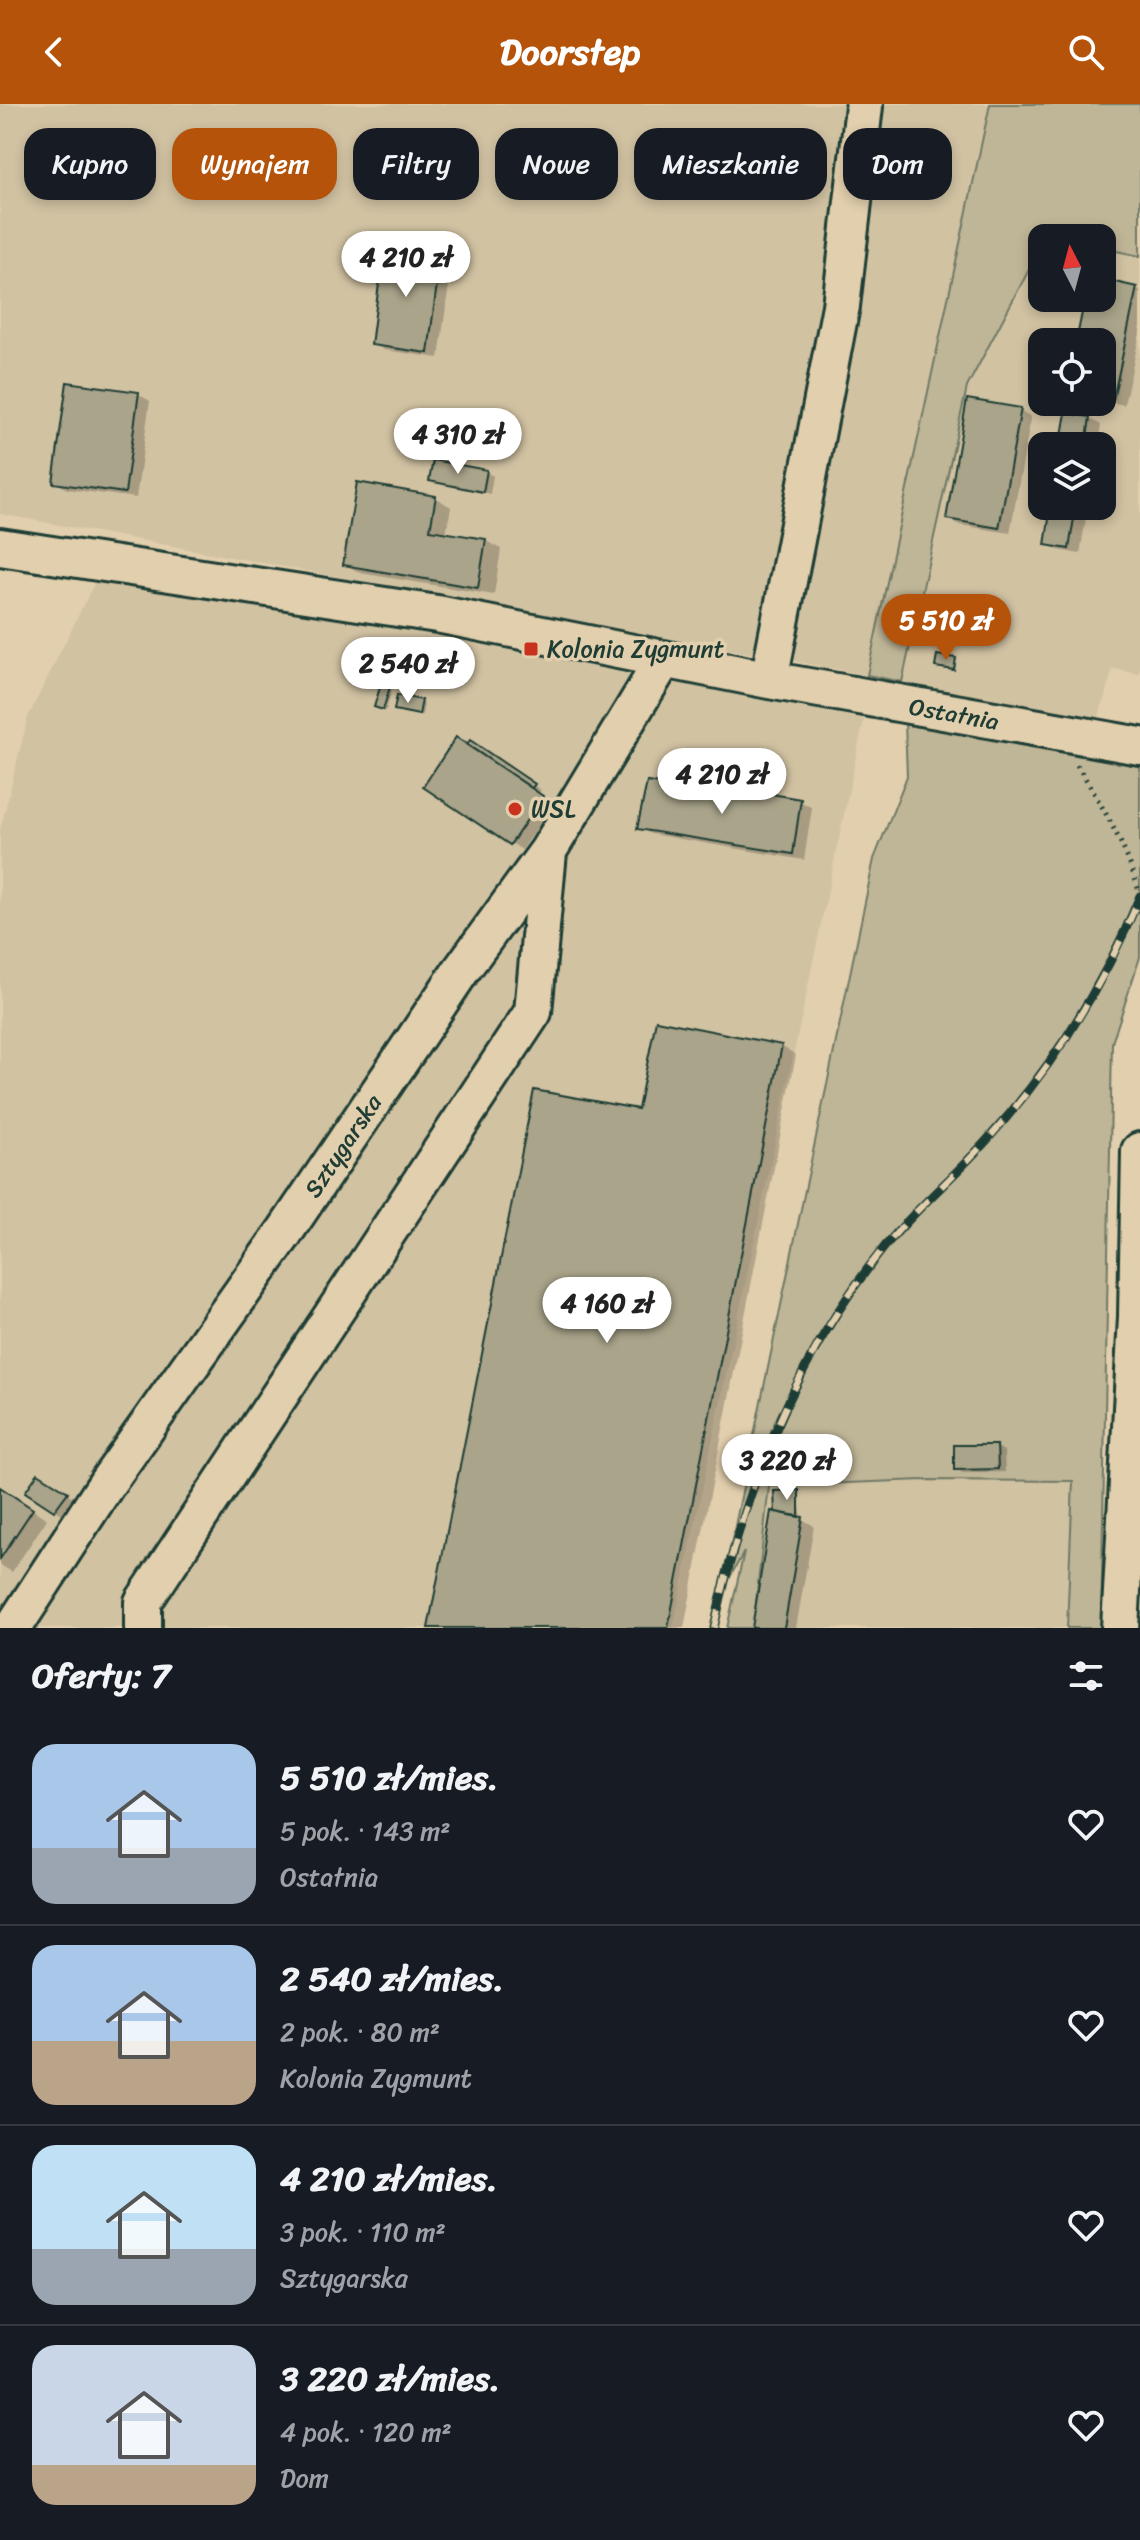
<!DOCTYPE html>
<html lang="pl">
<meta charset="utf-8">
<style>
body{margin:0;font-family:Sriracha,sans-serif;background:#20242c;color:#f1f3f6;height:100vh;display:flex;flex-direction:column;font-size:30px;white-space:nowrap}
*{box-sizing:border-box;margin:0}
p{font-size:26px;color:#9ea1a6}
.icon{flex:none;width:44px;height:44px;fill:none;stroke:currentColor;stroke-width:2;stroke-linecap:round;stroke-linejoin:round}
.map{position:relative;height:1524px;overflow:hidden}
.drawer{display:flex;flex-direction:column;background:#171b24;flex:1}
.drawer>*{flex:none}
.guide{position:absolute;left:24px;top:24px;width:1092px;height:72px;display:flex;gap:16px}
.needle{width:52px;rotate:354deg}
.fabs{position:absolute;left:1028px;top:120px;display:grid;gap:16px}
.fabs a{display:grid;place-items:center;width:88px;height:88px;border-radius:16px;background:#171b24;box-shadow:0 4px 12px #0003;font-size:40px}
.price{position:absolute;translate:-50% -68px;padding:0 18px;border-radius:28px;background:#fff;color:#222;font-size:26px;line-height:52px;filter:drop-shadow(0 2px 4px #0008)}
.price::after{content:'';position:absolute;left:50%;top:48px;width:24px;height:18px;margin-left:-12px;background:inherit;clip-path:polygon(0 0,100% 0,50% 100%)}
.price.selected{background:#b45309;color:#fff}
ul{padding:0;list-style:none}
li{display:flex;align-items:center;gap:24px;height:200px;padding:0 32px}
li+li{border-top:2px solid #363941}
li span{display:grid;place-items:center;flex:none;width:224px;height:160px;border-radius:24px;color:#555}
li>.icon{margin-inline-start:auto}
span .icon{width:96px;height:96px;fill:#fffc;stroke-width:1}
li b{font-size:34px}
h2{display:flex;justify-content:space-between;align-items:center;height:96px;padding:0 32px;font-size:34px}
.chip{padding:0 28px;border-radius:24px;background:#171b24;box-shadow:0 4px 12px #0003;font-size:28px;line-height:72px}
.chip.selected{background:#b45309;color:#fff}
header{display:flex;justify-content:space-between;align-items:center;height:104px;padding:0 32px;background:#b45309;color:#fff;font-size:36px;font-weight:800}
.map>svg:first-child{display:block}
</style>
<header><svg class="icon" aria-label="back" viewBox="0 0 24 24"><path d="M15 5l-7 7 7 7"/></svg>Doorstep<svg class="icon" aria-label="search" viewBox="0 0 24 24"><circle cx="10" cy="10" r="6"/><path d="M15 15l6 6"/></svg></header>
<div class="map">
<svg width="1140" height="1524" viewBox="0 0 1140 1524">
<rect width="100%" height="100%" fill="#e2cfad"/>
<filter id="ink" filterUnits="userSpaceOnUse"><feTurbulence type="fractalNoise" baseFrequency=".0125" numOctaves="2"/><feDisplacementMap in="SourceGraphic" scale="16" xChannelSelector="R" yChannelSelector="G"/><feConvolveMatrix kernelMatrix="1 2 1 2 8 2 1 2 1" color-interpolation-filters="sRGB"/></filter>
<g filter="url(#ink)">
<path fill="#d1c2a2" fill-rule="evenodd" d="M0 0H989L867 571 0 410Z
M1042 141V194H1102V144L1140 152V570L1113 565 1098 615 902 578 967 283ZM1042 238H1102V298H1042ZM1042 342H1102V402H1042Z
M98 472 408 526 864 615 673 1524H0V727L28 613Z
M924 1376 1073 1377 1067 1524H753L768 1382Z"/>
<path fill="#bfb597" stroke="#6f7966" stroke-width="2" d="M990 0H1140V152L1102 144V134H1042V141L967 283 902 578 867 571Z
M905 618 1140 657V853L1112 939 1101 1524H1067L1073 1377 924 1376 769 1382 753 1524H727L744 1448 721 1489 874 755 907 672Z"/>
<path fill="#0003" d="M441 151 452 158 439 254 384 246 373 240Z
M1102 177 1140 187V229L1124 301 1102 296V238H1078L1087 194H1102Z
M138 290 150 297 136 394 67 385 55 378Z
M1020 306 1031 313 1010 429 959 421 948 414Z
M1090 315 1101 321 1098 342H1063Z
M486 368 493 372 490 390 431 376Z
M359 381 436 394 451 403 446 430 486 437 501 445 494 491 360 469 345 460Z
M1053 402H1088L1080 450 1058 446 1047 440Z
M389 585 392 586 386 606 379 604Z
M422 598 424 600 422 611 399 607Z
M466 636 541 686 538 690 554 700 522 746 426 682Z
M710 678 727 688 729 699 800 697 812 704 804 756 651 730 639 724 702 688Z
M781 942 796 951 684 1524H430L639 1008Z
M997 1343 1004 1347 1005 1368 963 1369 956 1365Z
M39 1371 74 1394 62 1410 28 1388Z
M0 1384 47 1415 12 1468 0 1461Z
M798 1388 802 1415 814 1422 796 1524H754L778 1410Z"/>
<path fill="#a9a48a" stroke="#1f3d34" stroke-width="2" d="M384 141 441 149 428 249 371 241Z
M1102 175 1137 183 1113 296 1102 293V238H1076L1085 194H1102Z
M67 278 139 288 125 389 53 379Z
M967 295 1021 304 999 424 946 415Z
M1066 309 1090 313 1086 342H1060Z
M433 356 487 366 483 388 429 377Z
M357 378 436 392 430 426 486 435 478 484 343 461Z
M1051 402H1076L1069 445 1045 441Z
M937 551 956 554 954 566 935 563Z
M381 580 390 583 383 606 374 603Z
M397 591 422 596 419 611 394 606Z
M456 633 543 692 510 741 423 683Z
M470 636 535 680 532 684 467 641Z
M706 676 716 680 717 688 729 691 731 683 801 695 793 750 637 725 647 678 701 686Z
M656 916 782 941 668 1524H428L534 986 638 1005Z
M954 1341H997L998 1365 954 1366Z
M38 1369 68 1388 54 1407 25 1388Z
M0 1383 33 1405 0 1455Z
M799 1386V1413L775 1408 774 1387Z
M771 1407 803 1413 784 1524H752Z"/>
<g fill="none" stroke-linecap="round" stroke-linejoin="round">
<g stroke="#1f3d34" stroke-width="42">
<path id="minor" d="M0 443 437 510 769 576 1140 642
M769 576 841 202 864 2
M13 1524 107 1379 284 1129 460 868 548 747 664 555
M143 1524V1498L533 908 548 748
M1120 1524 1137 1213 1140 1047"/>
</g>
<path stroke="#1f3d34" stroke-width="5" stroke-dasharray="2 6" stroke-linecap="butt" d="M1077 661C1102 701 1128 745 1140 791"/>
<use href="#minor" stroke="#e2cfad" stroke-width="36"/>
<g stroke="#1f3d34" stroke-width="9">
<path id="rail" d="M714 1524C743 1388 794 1256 882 1146 914 1106 953 1074 987 1036 1053 963 1103 883 1140 792"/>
</g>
<use href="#rail" stroke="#e2cfad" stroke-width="6" stroke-dasharray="18" stroke-linecap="butt"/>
</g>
</g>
<g fill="#c8321e" stroke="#e2cfad" stroke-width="3">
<rect x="523" y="537" width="16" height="16" rx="4"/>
<circle cx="515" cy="705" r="8"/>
</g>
<g text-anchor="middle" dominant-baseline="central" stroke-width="7" stroke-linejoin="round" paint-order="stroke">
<g font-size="24" fill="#1f3d34" stroke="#e2cfad" text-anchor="start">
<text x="547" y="545">Kolonia Zygmunt</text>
<text x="531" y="705">WSL</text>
</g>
<g font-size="24" fill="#1f3d34" stroke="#e2cfad">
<text transform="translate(954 610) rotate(10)">Ostatnia</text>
<text transform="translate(343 1042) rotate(-56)">Sztygarska</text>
</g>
</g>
</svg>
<div class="fabs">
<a><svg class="needle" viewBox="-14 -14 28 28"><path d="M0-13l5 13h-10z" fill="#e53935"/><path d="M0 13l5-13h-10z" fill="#9ea1a6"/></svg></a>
<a><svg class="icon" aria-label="locate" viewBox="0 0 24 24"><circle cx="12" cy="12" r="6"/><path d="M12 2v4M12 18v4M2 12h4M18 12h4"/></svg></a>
<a><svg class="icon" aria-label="layers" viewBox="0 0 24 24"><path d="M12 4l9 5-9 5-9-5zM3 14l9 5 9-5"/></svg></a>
</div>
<b class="price" style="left:406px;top:195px">4 210 zł</b>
<b class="price" style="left:458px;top:372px">4 310 zł</b>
<b class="price selected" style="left:946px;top:558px">5 510 zł</b>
<b class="price" style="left:408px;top:601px">2 540 zł</b>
<b class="price" style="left:722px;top:712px">4 210 zł</b>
<b class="price" style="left:607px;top:1241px">4 160 zł</b>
<b class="price" style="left:787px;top:1398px">3 220 zł</b>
<div class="guide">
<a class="chip">Kupno</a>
<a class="chip selected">Wynajem</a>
<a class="chip">Filtry</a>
<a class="chip">Nowe</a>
<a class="chip">Mieszkanie</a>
<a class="chip">Dom</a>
</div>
</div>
<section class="drawer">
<h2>Oferty: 7<svg class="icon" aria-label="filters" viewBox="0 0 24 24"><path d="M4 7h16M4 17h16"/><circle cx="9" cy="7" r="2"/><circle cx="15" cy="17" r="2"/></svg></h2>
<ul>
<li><span style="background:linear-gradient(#a9c7e8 65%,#9aa5b1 0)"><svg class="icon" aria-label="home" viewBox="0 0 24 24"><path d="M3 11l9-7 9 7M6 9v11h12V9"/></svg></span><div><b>5 510 zł/mies.</b><p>5 pok. · 143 m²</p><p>Ostatnia</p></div><svg class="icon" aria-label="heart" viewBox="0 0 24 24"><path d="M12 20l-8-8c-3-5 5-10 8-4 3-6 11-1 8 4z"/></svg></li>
<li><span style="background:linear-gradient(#a9c7e8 60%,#b9a48a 0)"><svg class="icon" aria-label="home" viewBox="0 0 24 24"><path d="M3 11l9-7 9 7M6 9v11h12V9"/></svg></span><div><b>2 540 zł/mies.</b><p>2 pok. · 80 m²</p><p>Kolonia Zygmunt</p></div><svg class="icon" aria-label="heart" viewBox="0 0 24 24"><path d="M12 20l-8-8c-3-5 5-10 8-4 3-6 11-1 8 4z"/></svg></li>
<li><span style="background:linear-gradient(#bfe0f5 65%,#9aa5b1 0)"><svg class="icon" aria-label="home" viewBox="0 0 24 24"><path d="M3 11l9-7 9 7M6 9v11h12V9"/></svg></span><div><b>4 210 zł/mies.</b><p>3 pok. · 110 m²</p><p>Sztygarska</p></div><svg class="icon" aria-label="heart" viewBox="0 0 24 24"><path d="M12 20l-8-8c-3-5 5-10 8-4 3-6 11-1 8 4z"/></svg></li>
<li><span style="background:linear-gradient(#c9d6e8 75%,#b9a48a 0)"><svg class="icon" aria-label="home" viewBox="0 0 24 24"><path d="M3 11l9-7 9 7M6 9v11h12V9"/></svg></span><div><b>3 220 zł/mies.</b><p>4 pok. · 120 m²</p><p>Dom</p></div><svg class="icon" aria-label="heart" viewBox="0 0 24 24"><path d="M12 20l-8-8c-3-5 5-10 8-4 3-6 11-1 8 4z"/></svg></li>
</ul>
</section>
